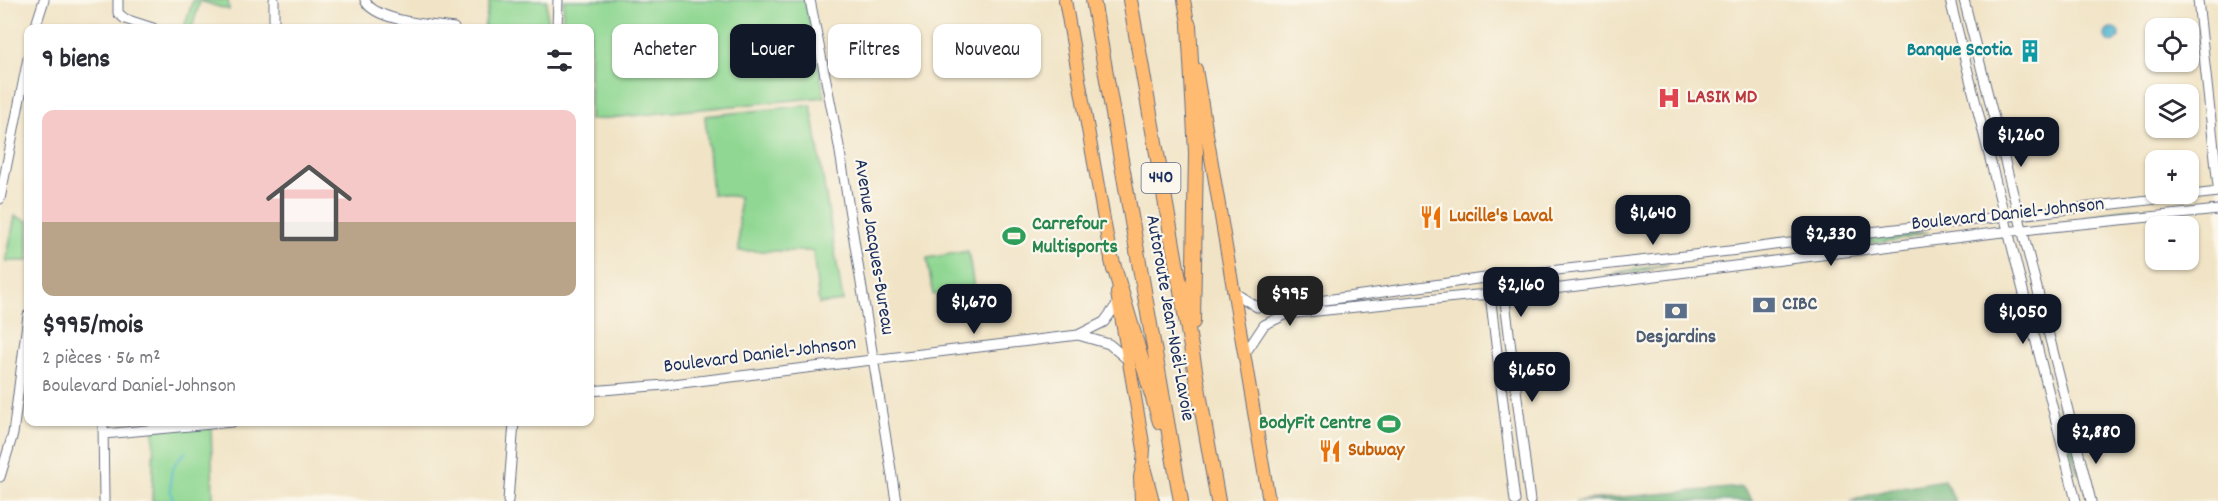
<!DOCTYPE html>
<html lang="fr">
<meta charset="utf-8">
<style>
body{margin:0;font-family:Dekko,sans-serif;background:#f2f2f3;color:#2b2b33;height:100vh;display:flex;flex-direction:column;font-size:22px;white-space:nowrap}
*{box-sizing:border-box;margin:0}
p{font-size:20px;color:#7c7c81}
.icon{flex:none;width:33px;height:33px;fill:none;stroke:currentColor;stroke-width:2;stroke-linecap:round;stroke-linejoin:round}
.map{position:relative;flex:1;overflow:hidden}
.drawer{position:absolute;left:24px;top:24px;width:570px;height:402px;display:flex;flex-direction:column;background:#fff;border-radius:12px;box-shadow:0 2px 4px #0004}
.drawer>*{flex:none}
.banner{position:absolute;left:612px;top:24px;width:570px;height:54px;display:flex;gap:12px}
.buttons{position:absolute;left:2145px;top:18px;display:grid;gap:12px}
.buttons a{display:grid;place-items:center;width:54px;height:54px;border-radius:12px;background:#fff;box-shadow:0 2px 4px #0004;font-size:30px}
.price{position:absolute;translate:-50% -51px;padding:0 14px;border-radius:12px;background:#111827;color:#fff;font-size:20px;line-height:39px;filter:drop-shadow(0 2px 3px #0008)}
.price::after{content:'';position:absolute;left:50%;top:36px;width:18px;height:14px;margin-left:-9px;background:inherit;clip-path:polygon(0 0,100% 0,50% 100%)}
.price.current{background:#222;color:#fff}
ul{padding:0;list-style:none}
li{display:grid;align-content:center;gap:12px;height:318px;padding:0 18px}
li span{display:grid;place-items:center;height:186px;border-radius:12px;color:#555}
li>.icon{margin-inline-start:auto}
span .icon{width:108px;height:108px;fill:#fffc;stroke-width:1}
li b{font-size:26px}
h2{display:flex;justify-content:space-between;align-items:center;height:72px;padding:0 18px;font-size:26px}
.tag{padding:0 21px;border-radius:12px;background:#fff;box-shadow:0 2px 4px #0004;font-size:21px;line-height:54px}
.tag.current{background:#111827;color:#fff}
.map>svg:first-child{display:block}
</style>
<div class="map">
<svg width="2218" height="501" viewBox="0 0 2218 501">
<rect width="100%" height="100%" fill="#fbf7ec"/>
<filter id="ink" filterUnits="userSpaceOnUse"><feTurbulence type="fractalNoise" baseFrequency=".0167" numOctaves="2"/><feDisplacementMap in="SourceGraphic" scale="12" xChannelSelector="R" yChannelSelector="G"/><feConvolveMatrix kernelMatrix="1 2 1 2 8 2 1 2 1" color-interpolation-filters="sRGB"/></filter>
<filter id="wash" filterUnits="userSpaceOnUse"><feTurbulence type="fractalNoise" baseFrequency=".008" numOctaves="4" result="noise"/><feDisplacementMap in="SourceGraphic" scale="24" xChannelSelector="R" yChannelSelector="G"/><feGaussianBlur stdDeviation="1.35" result="paint"/><feColorMatrix in="noise" values="0 0 0 0 0 0 0 0 0 0 0 0 0 0 0 0 0 1.4 0 .05"/><feComposite in="paint" operator="in"/></filter>
<g filter="url(#wash)">
<rect width="100%" height="100%" fill="#f1e4c6"/>
<path fill="#8fd792" stroke="#558378" stroke-width="1.5" d="M193 0H228L229 10 200 1 192 28H184Z
M490 0H547V28H484Z
M564 0H805L825 97 590 120V28H562Z
M811 105 843 301 819 304 813 251H739V197L712 194 705 116Z
M2147 207 2124 213 2086 218 2113 211Z
M15 216 28 221V261H6Z
M1929 232 1899 240 1817 250 1855 241Z
M968 251 974 288 933 295 927 258Z
M1669 264 1638 272 1613 273Z
M2058 403 2070 437 2079 475 2066 441Z
M211 424 213 501H152L154 429Z"/>
<path fill="#73b87c" stroke="#47746d" stroke-width="1.5" d="M1944 480 1955 501H1849L1890 489Z
M1742 487 1753 501H1575Z"/>
<path fill="#53b7d1" stroke="#377398" stroke-width="1.5" d="M2105 35a7 7 0 1 1 14 0a7 7 0 1 1-14 0Z"/>
<g fill="none" stroke-linecap="round" stroke-linejoin="round">
<path stroke="#53b7d1" stroke-width="2" d="M173 501C168 481 169 465 186 452"/>
</g>
</g>
<g filter="url(#ink)">
<g fill="none" stroke-linecap="round" stroke-linejoin="round">
<g stroke="#666e82" stroke-width="11">
<path id="minor" d="M118 0V13L125 19 153 28
M274 0V28
M365 0C373 21 433 25 454 28
M810 0 839 146 896 501
M1950 0 2076 501
M1964 0 2091 501
M2198 0 2218 186
M35 28 44 0
M557 28 558 0
M0 199 28 58
M1502 277 1530 501
M1488 278 1515 501
M1235 293 1257 307 1282 306 1477 279 1738 250 1870 232 2218 192
M1078 335 1109 344 1128 360
M1246 352 1264 325 1287 314 1476 295 1514 294 1994 233 2218 210
M590 391 665 385 1078 335 1104 322 1118 303
M103 422 104 501
M104 434 232 422
M0 477 13 434 28 315
M508 501 514 422"/>
</g>
<g stroke="#666e82" stroke-width="14">
<path id="major" d="M1065 0 1113 270
M1184 0 1190 34
M1196 69 1269 501
M1117 293 1144 449 1143 463 1153 501
M1141 501 1140 477 1142 467"/>
</g>
<g stroke="#666e82" stroke-width="16">
<path id="highway" d="M1093 0 1181 501
M1130 0 1218 501
M1189 25 1196 153 1193 322
M1112 260 1160 422"/>
</g>
<use href="#minor" stroke="#fff" stroke-width="9"/>
<use href="#major" stroke="#ffbb71" stroke-width="12"/>
<use href="#highway" stroke="#ffbb71" stroke-width="14"/>
</g>
</g>
<defs>
<g id="building-bare" transform="scale(1.8)"><path d="M-4-6H4V6H1V3H-1V6H-4ZM-2.5-4.3h1.7v1.8h-1.7ZM.8-4.3h1.7v1.8H.8ZM-2.5-1h1.7V.8h-1.7ZM.8-1h1.7V.8H.8Z" fill="#0f9aa8" stroke="#fbf7ec" stroke-width="2.5" paint-order="stroke"/></g>
<g id="hospital-bare" transform="scale(1.8)"><path d="M-5-5h3v3.5h4V-5h3V5h-3V1.5h-4V5h-3Z" fill="#e0444e" stroke="#fbf7ec" stroke-width="2.5" paint-order="stroke"/></g>
<g id="restaurant-bare" transform="scale(1.8)"><path d="M-5-6h1v4h1v-4h1v4h1v-4h1v5L-1.5 .5V6h-2V.5L-5-1ZM5-6V6H3V1.5H1.5Q1.5-4 5-6Z" fill="#e8710a" stroke="#fbf7ec" stroke-width="2.5" paint-order="stroke"/></g>
<g id="stadium-bare" transform="scale(1.8)"><path d="M0-5a6.5 5 0 1 0 0 10a6.5 5 0 1 0 0-10ZM-3.5-1.8h7v3.6h-7Z" fill="#2e9e5b" stroke="#fbf7ec" stroke-width="2.5" paint-order="stroke"/></g>
<g id="bank-bare" transform="scale(1.8)"><path d="M-6-4H6V4H-6ZM0-2.3a2.3 2.3 0 1 0 0 4.6a2.3 2.3 0 1 0 0-4.6Z" fill="#5c6f8a" stroke="#fbf7ec" stroke-width="2.5" paint-order="stroke"/></g>
</defs>
<g fill-rule="evenodd">
<use href="#building-bare" x="2030" y="51"/>
<use href="#hospital-bare" x="1669" y="98"/>
<use href="#restaurant-bare" x="1431" y="217"/>
<use href="#stadium-bare" x="1014" y="236"/>
<use href="#bank-bare" x="1764" y="305"/>
<use href="#bank-bare" x="1676" y="311"/>
<use href="#stadium-bare" x="1389" y="424"/>
<use href="#restaurant-bare" x="1330" y="451"/>
</g>
<g text-anchor="middle" dominant-baseline="central" stroke-width="4.5" stroke-linejoin="round" paint-order="stroke">
<rect fill="#fbf7ec" stroke="#5e6b89" stroke-width="1.5" x="1141.5" y="163" width="39" height="30" rx="4.5"/>
<g font-size="18" font-weight="bold" fill="#1b2f5e">
<text x="1161" y="178">440</text>
</g>
<g font-size="20" font-weight="bold" fill="#0d838f" stroke="#fbf7ec" text-anchor="end">
<text x="2012" y="51">Banque Scotia</text>
</g>
<g font-size="20" font-weight="bold" fill="#be3a42" stroke="#fbf7ec" text-anchor="start">
<text x="1687" y="98">LASIK MD</text>
</g>
<g font-size="20" fill="#1b2f5e" stroke="#fbf7ec">
<text transform="translate(2008 215) rotate(-6)">Boulevard Daniel-Johnson</text>
<text transform="translate(873 247) rotate(81)">Avenue Jacques-Bureau</text>
<text transform="translate(1169 318) rotate(80)">Autoroute Jean-Noël-Lavoie</text>
<text transform="translate(760 356) rotate(-7)">Boulevard Daniel-Johnson</text>
</g>
<g font-size="20" font-weight="bold" fill="#c56008" stroke="#fbf7ec" text-anchor="start">
<text x="1449" y="217">Lucille's Laval</text>
<text x="1348" y="451">Subway</text>
</g>
<g font-size="20" font-weight="bold" fill="#27864d" stroke="#fbf7ec" text-anchor="start">
<text x="1032" y="225">Carrefour<tspan x="1032" dy="23">Multisports</tspan></text>
<text x="1371" y="424" text-anchor="end">BodyFit Centre</text>
</g>
<g font-size="20" font-weight="bold" fill="#4e5e75" stroke="#fbf7ec" text-anchor="start">
<text x="1782" y="305">CIBC</text>
<text x="1676" y="338" text-anchor="middle">Desjardins</text>
</g>
</g>
</svg>
<div class="buttons">
<a><svg class="icon" aria-label="locate" viewBox="0 0 24 24"><circle cx="12" cy="12" r="6"/><path d="M12 2v4M12 18v4M2 12h4M18 12h4"/></svg></a>
<a><svg class="icon" aria-label="layers" viewBox="0 0 24 24"><path d="M12 4l9 5-9 5-9-5zM3 14l9 5 9-5"/></svg></a>
<a>+</a>
<a>−</a>
</div>
<b class="price" style="left:2021px;top:168px">$1,260</b>
<b class="price" style="left:1653px;top:246px">$1,640</b>
<b class="price" style="left:1831px;top:267px">$2,330</b>
<b class="price" style="left:1521px;top:318px">$2,160</b>
<b class="price current" style="left:1290px;top:327px">$995</b>
<b class="price" style="left:974px;top:335px">$1,670</b>
<b class="price" style="left:2023px;top:345px">$1,050</b>
<b class="price" style="left:1532px;top:403px">$1,650</b>
<b class="price" style="left:2096px;top:465px">$2,880</b>
<div class="banner">
<a class="tag">Acheter</a>
<a class="tag current">Louer</a>
<a class="tag">Filtres</a>
<a class="tag">Nouveau</a>
</div>
<section class="drawer">
<h2>9 biens<svg class="icon" aria-label="filters" viewBox="0 0 24 24"><path d="M4 7h16M4 17h16"/><circle cx="9" cy="7" r="2"/><circle cx="15" cy="17" r="2"/></svg></h2>
<ul>
<li><span style="background:linear-gradient(#f6c9c9 60%,#b9a48a 0)"><svg class="icon" aria-label="home" viewBox="0 0 24 24"><path d="M3 11l9-7 9 7M6 9v11h12V9"/></svg></span><div><b>$995/mois</b><p>2 pièces · 56 m²</p><p>Boulevard Daniel-Johnson</p></div></li>
</ul>
</section>
</div>
